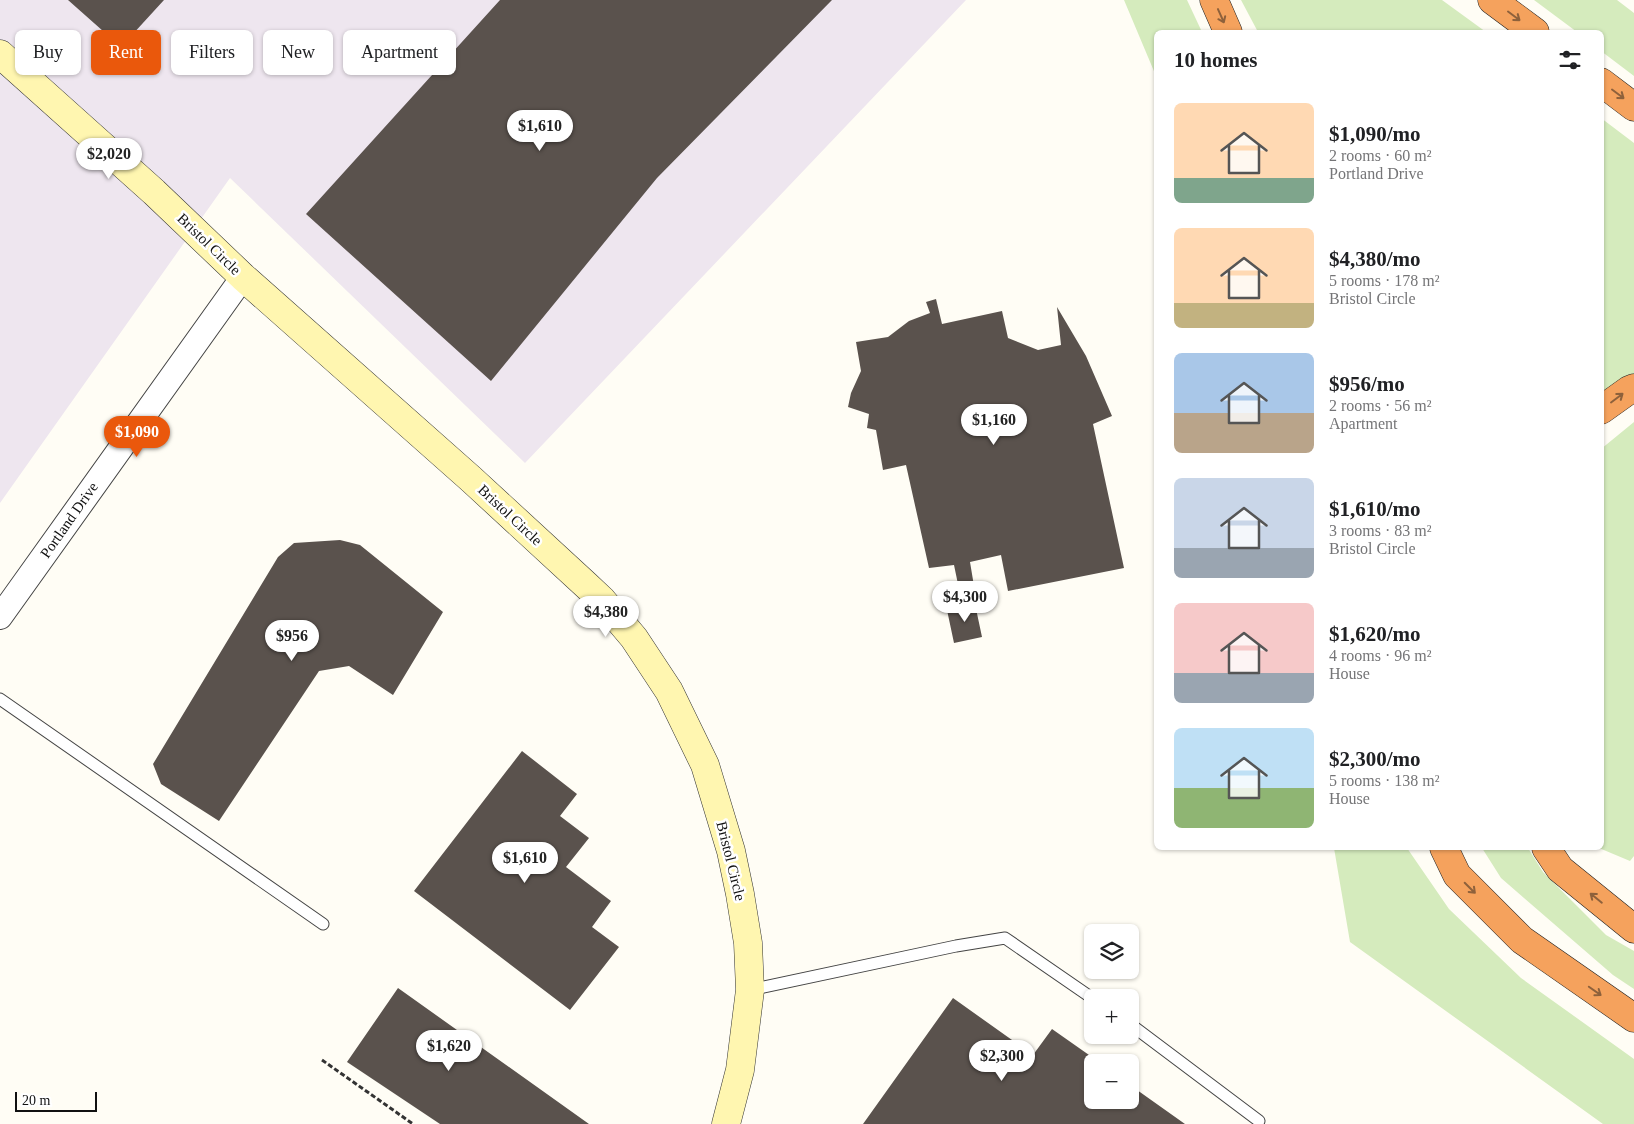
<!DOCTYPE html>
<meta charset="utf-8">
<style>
body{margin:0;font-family:"Times New Roman",serif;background:#f6f6f6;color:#202124;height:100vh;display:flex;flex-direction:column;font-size:19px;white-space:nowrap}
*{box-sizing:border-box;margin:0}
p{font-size:16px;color:#757577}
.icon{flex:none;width:28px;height:28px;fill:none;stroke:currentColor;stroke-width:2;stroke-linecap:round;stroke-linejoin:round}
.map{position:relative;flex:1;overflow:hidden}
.drawer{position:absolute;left:1154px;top:30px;width:450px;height:820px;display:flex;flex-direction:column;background:#fff;border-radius:8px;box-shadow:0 1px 4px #0004}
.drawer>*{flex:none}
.hud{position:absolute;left:15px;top:30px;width:475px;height:45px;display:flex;gap:10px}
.buttons{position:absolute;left:1084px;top:924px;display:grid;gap:10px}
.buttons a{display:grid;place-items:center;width:55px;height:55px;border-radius:8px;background:#fff;box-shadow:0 1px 4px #0004;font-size:25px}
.scale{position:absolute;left:15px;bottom:12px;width:82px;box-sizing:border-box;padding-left:5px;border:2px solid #111;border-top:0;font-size:14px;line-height:18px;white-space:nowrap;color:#111;-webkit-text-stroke:4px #fff;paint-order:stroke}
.price{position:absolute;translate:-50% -42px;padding:0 11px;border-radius:18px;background:#fff;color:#222;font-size:16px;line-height:32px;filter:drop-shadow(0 1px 2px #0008)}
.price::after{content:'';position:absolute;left:50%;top:30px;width:15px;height:11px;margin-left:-8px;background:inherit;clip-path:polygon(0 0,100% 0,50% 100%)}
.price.on{background:#ea580c;color:#fff}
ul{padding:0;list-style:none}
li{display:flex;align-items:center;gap:15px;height:125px;padding:0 20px}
li span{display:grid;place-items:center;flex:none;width:140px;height:100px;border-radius:8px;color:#555}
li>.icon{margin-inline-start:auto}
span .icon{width:60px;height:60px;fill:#fffc;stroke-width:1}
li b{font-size:21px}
h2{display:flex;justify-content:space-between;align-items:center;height:60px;padding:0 20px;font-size:21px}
.chip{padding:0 18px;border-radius:8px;background:#fff;box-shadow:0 1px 4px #0004;font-size:18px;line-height:45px}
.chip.on{background:#ea580c;color:#fff}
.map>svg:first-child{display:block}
</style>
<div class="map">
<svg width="1634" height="1124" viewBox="0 0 1634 1124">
<rect width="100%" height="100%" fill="#fffdf5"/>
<path fill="#eee6ef" d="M0 0H966L525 463 230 178 0 503Z"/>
<path fill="#d5ebbd" d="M1124 0H1187L1202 32H1156V76Z
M1241 0H1442L1486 32H1258Z
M1534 0H1617L1634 13V76L1601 51V32H1577Z
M1601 118 1634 143V375L1601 395Z
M1634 422V856L1630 861 1599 848H1601V449Z
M1334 848H1407L1449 909 1521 978 1634 1059V1124H1603L1350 942Z
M1482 848H1528L1543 872 1606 935 1634 951V989L1613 975 1501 878Z"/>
<path fill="#5a524d" d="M68 0H164L121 47Z
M500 0H832L657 178 491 381 306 214Z
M936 299 942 324 1002 311 1008 338 1038 350 1061 345 1057 307 1086 356 1112 416 1093 424 1124 568 1008 591 1001 555 970 562 974 586 959 589 954 565 929 568 906 465 883 470 876 430 867 428 869 414 848 407 851 393 861 371 856 342 888 337 909 321 930 313 926 302Z
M340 540 360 545 443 612 393 695 349 666 319 671 219 821 161 784 153 764 278 557 294 543Z
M975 604 982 637 954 643 947 610Z
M522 751 577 794 560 816 589 838 566 867 611 901 592 927 619 947 570 1010 414 891Z
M398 988 589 1124H440L347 1062Z
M953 998 1033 1055 1052 1029 1099 1062H1092V1100H1130V1085L1185 1124H863Z"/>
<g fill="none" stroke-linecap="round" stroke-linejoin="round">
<g stroke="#444" stroke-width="13">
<path id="lane" d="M0 699 323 924
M750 990 956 946 1005 938 1092 998
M1130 1024 1259 1121"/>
</g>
<g stroke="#444" stroke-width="26">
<path id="street" d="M0 617 243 277"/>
</g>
<g stroke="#333" stroke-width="29">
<path id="secondary" d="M0 54 154 192 243 277 471 479 586 585 602 600 634 638 669 691 705 765 731 851 740 894 748 943 750 990 740 1070 726 1124"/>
</g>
<g stroke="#222" stroke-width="29">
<path id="highway" d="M1214 0 1228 32
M1492 0 1535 32
M1601 82 1634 107
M1601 410 1629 390 1634 388
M1444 848 1457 875 1522 940 1634 1018
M1546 848 1560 869 1634 929"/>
</g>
<path stroke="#333" stroke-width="3" stroke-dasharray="5 2.5" stroke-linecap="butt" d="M322 1060 413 1124"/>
<use href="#lane" stroke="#fff" stroke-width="11"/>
<use href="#street" stroke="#fff" stroke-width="24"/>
<use href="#secondary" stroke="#fff6b0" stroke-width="28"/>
<use href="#highway" stroke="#f5a25d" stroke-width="28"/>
</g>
<defs><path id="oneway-shaft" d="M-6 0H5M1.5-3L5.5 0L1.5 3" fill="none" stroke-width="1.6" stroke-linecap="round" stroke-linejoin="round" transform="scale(1.25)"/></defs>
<g stroke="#8e613b">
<use href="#oneway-shaft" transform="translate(1221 16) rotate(66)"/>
<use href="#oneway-shaft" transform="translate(1514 16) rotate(37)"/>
<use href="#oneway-shaft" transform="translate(1618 94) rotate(37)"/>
<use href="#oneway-shaft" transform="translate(1617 398) rotate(-37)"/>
<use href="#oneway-shaft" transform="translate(1470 888) rotate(45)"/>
<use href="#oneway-shaft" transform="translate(1596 898) rotate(-141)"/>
<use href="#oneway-shaft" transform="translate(1595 991) rotate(35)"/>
</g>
<g text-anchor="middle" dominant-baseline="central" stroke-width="5" stroke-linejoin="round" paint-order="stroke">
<g font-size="15" fill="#111" stroke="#fff">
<text transform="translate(209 244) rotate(44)">Bristol Circle</text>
<text transform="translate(510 515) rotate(43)">Bristol Circle</text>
<text transform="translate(69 520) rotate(-55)">Portland Drive</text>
<text transform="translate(731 861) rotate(76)">Bristol Circle</text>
</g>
</g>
</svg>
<div class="buttons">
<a><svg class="icon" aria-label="layers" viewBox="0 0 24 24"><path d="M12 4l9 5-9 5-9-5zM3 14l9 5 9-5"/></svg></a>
<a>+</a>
<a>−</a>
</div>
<div class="scale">20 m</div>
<b class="price" style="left:540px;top:152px">$1,610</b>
<b class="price" style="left:109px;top:180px">$2,020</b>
<b class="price" style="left:994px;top:446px">$1,160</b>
<b class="price on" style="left:137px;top:458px">$1,090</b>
<b class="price" style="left:965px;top:623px">$4,300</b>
<b class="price" style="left:606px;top:638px">$4,380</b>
<b class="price" style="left:292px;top:662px">$956</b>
<b class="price" style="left:525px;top:884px">$1,610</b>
<b class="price" style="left:449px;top:1072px">$1,620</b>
<b class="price" style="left:1002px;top:1082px">$2,300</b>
<div class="hud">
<a class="chip">Buy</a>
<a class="chip on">Rent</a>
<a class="chip">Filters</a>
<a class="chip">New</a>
<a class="chip">Apartment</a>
</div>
<section class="drawer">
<h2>10 homes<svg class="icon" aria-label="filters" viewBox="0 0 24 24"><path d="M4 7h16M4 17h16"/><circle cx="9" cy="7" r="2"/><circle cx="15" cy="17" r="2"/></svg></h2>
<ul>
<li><span style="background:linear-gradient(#ffd9b3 75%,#7fa58c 0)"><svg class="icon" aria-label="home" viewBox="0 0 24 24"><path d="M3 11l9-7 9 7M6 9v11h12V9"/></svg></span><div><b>$1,090/mo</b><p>2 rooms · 60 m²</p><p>Portland Drive</p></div></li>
<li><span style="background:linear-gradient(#ffd9b3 75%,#c2b280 0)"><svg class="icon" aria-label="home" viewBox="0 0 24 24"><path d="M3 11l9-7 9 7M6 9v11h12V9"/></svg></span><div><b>$4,380/mo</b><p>5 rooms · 178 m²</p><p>Bristol Circle</p></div></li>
<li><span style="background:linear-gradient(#a9c7e8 60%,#b9a48a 0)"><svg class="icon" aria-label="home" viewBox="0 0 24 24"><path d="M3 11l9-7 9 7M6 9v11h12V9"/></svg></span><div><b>$956/mo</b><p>2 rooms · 56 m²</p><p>Apartment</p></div></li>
<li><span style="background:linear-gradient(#c9d6e8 70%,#9aa5b1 0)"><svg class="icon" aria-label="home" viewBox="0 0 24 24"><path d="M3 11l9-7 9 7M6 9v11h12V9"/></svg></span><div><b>$1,610/mo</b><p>3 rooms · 83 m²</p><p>Bristol Circle</p></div></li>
<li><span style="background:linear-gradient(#f6c9c9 70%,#9aa5b1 0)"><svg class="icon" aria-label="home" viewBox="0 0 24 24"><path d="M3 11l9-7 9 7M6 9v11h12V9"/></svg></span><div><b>$1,620/mo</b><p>4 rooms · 96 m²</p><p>House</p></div></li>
<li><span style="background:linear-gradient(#bfe0f5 60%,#8fb573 0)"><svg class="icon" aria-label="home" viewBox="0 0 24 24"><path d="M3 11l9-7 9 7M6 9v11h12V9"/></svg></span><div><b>$2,300/mo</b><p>5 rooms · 138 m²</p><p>House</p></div></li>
</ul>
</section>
</div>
